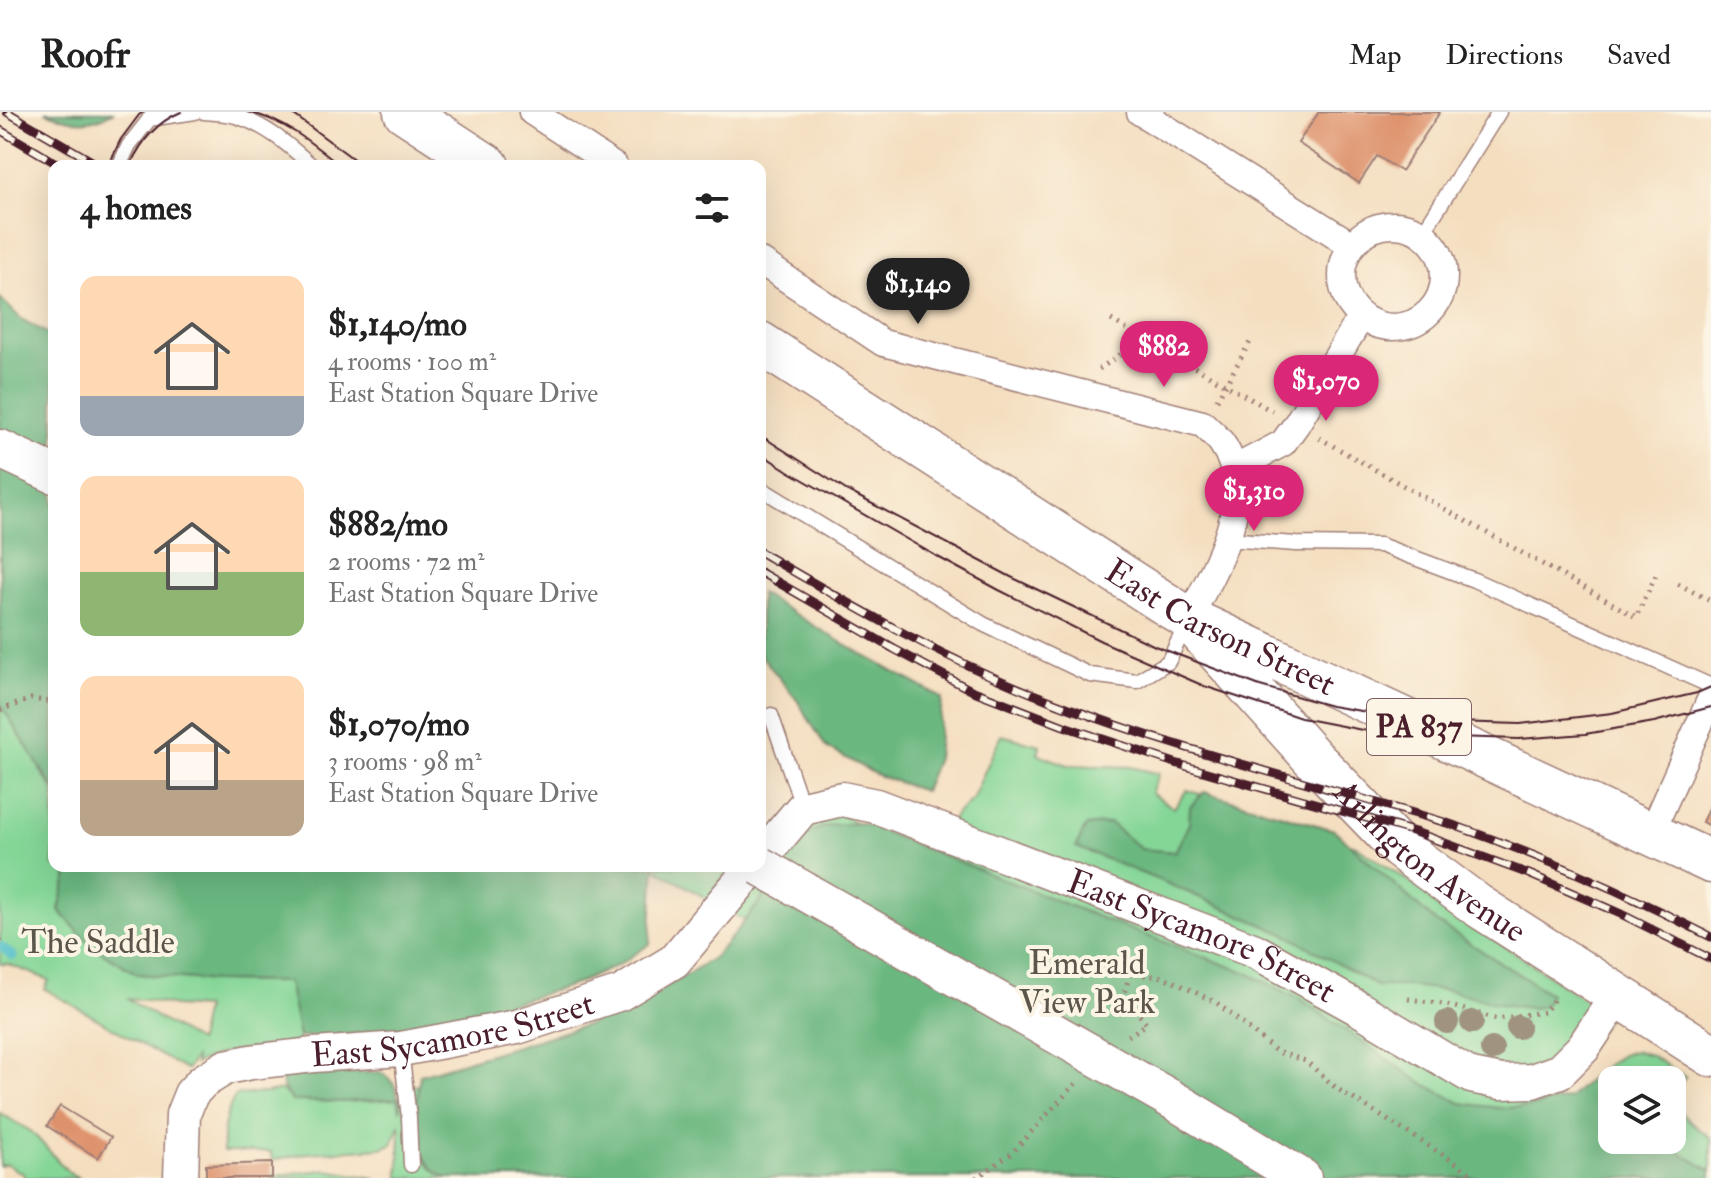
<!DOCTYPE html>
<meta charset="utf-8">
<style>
body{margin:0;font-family:"IM FELL Double Pica",serif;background:#f2f2f2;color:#222;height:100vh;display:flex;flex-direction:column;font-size:30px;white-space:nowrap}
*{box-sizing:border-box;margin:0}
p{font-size:26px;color:#767676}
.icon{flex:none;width:44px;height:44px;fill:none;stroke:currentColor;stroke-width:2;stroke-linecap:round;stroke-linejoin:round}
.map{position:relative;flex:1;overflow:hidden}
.sheet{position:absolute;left:48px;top:48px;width:718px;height:712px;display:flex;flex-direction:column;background:#fff;border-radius:16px;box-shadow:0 8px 32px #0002}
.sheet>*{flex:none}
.controls{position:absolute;left:1598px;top:954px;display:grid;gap:16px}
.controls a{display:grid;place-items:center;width:88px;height:88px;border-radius:16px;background:#fff;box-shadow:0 8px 32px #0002;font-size:40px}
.price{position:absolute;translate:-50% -68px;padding:0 18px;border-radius:28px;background:#db2777;color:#fff;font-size:26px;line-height:52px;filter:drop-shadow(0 2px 4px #0008)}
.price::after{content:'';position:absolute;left:50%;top:48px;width:24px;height:18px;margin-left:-12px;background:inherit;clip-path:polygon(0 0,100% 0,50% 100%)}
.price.selected{background:#222;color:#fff}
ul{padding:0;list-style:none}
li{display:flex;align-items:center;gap:24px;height:200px;padding:0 32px}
li span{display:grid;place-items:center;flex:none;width:224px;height:160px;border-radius:16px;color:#555}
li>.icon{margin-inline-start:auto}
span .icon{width:96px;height:96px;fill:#fffc;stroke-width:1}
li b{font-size:34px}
h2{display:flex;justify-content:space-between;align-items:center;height:96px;padding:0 32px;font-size:34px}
header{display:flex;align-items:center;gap:48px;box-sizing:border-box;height:112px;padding:0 40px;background:#fff;border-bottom:2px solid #e0e0e0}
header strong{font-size:38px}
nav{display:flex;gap:44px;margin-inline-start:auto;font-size:28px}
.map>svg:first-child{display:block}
</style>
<header>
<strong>Roofr</strong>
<nav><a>Map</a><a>Directions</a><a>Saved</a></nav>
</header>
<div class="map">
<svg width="1711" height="1066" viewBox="0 0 1711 1066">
<rect width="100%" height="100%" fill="#fcf5e5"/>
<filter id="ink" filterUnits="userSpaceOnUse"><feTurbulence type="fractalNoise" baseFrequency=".0125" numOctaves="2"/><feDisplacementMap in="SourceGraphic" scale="16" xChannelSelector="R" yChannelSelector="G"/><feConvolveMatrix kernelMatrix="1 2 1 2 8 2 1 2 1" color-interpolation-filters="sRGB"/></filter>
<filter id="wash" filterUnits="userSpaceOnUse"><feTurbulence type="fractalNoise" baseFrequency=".006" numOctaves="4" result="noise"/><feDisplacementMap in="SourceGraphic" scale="32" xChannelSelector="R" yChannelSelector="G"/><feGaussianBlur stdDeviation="1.8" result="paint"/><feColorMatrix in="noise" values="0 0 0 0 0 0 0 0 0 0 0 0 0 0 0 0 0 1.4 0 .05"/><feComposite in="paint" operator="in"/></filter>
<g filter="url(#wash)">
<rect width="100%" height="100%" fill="#f4dec0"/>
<path fill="#84d697" stroke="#677a61" stroke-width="2" fill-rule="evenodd" d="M0 547 54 659 40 658 54 678V754H70L59 798 125 855 138 862 214 869 289 870 299 925 298 930 220 942 195 952V946L186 958 45 877 49 868 8 852H0ZM127 887 146 888 175 894 205 896 198 930Z
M1001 623 1040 633 1038 642 1068 653 1131 655 1159 662 1151 681 1174 696 1187 678 1356 734 1609 904 1492 1066H399L400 1011 392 1032 381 1036 309 1041 272 1048 271 1040H223C222 1020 225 1000 236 983L266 981 283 978 285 982 340 990 398 987 400 999 401 974 478 973 639 910 754 814 651 754H760V709L802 734 813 688 931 749 955 703 972 688Z
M1636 939 1650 943 1685 965 1676 980 1675 994 1692 1012 1711 1026V1059L1659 1028H1672V968H1622L1619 961 1601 957C1612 950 1622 940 1636 939Z
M0 1001 32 1020 69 1061 80 1066H25L23 1062 7 1052 0 1054Z
M325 1058 376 1066H272V1064Z"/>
<path fill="#6bb780" stroke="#5a6b56" stroke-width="2" d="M45 0H114C86 15 72 10 45 0Z
M0 186 21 207 54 225V678L0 592Z
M760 481 854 538 942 586 937 646 924 679 877 663 826 635 797 588 760 542Z
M1204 680 1334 718 1436 810 1550 882 1546 892 1540 895 1530 896 1500 892 1453 879 1411 874H1377L1289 824 1171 773 1076 735 1086 714 1110 711 1141 737 1175 740 1189 712 1190 695Z
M862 711 1118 813 1245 860 1302 888 1420 970 1461 991 1499 996 1531 995 1569 986 1601 957 1619 961 1622 968H1612V1028H1659L1711 1059V1066H447C409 1050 415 996 420 963L590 912 680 867 714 845 737 819 764 784 801 726 815 718 832 713Z
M70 754H655L650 832 618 853 576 872 516 890 385 920 299 925 288 870 214 869 138 862 91 834 59 798Z
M379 960C393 966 395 973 398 987L340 990 292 989C284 980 282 975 282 963Z"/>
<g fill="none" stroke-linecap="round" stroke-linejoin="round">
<path stroke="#53c0c9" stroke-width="9" d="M0 834 13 844"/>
</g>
<g id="blocks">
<path fill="#de926c" d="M1319 0H1440L1401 59 1377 44 1359 71 1298 31Z
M1711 691V714L1702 710Z
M60 994 111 1025 98 1046 47 1014Z
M272 1051V1066H206V1053Z"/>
</g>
</g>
<g filter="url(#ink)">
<use href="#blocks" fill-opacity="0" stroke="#9f7e76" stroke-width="2"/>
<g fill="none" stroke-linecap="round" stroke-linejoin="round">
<g stroke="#9f7e76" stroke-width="17">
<path id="service" d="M204 0C214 1 226 1 236 4 266 13 290 34 312 54
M149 7 195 0
M119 54 129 33 155 0
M1422 122 1499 0
M760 376 983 512 1090 563 1137 569 1168 550 1187 511
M1226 427 1296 432 1380 433 1474 468 1711 574
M771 603 803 696
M401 938 409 1006 411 1053"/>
</g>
<g stroke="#9f7e76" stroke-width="29">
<path id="minor" d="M532 0 614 54
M1140 0 1352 133
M1342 164a51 51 0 1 1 102 0a51 51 0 1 1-102 0Z
M760 149 883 231 1203 312C1209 318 1216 324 1221 330 1260 385 1214 456 1189 507
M1234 357 1283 331 1296 313 1361 205
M1650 723 1711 586"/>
</g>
<g stroke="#9f7e76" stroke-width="37">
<g id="tertiary">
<path id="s1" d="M760 747 803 696 842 687 876 694 1255 839 1358 896 1471 964 1501 970 1532 969 1560 959 1583 936 1618 883"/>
<path id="s2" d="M181 1066 183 1002 191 982 202 970 226 955 251 950 314 943 401 937 517 915 621 881 674 849 754 754"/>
</g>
</g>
<g stroke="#9f7e76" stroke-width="41">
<path id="secondary" d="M0 337 54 362
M1178 991 1302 1066"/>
</g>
<g stroke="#9f7e76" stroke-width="45">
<g id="primary">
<path d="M405 0 488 54"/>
<path id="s3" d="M760 231 1189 507 1711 750"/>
<path id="s4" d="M1200 520 1314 647 1400 736 1477 793 1711 943"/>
</g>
</g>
<path stroke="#9f7e76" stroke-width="5" stroke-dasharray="2 6" stroke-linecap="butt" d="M1111 208 1272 299
M1099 257 1144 227
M1217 288 1250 230
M1319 326 1636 505 1657 461
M1678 472 1711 489
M0 598 31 587 54 590
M0 828 2 830
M1408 887 1444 892 1497 907 1544 900 1552 891 1554 884
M1128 924 1147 912 1123 884 1130 862 1164 865 1217 891 1277 940 1306 949 1336 976 1461 1054 1475 1066
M976 1066 1011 1042 1076 971"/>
<use href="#service" stroke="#fff" stroke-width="14"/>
<use href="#minor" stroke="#fff" stroke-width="26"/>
<use href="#tertiary" stroke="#fff" stroke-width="34"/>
<use href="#secondary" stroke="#fff" stroke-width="38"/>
<use href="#primary" stroke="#fff" stroke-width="42"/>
<path stroke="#4a1f2b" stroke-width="2" d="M247 0C283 7 312 31 340 54
M290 0 363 54
M108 54 121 27 139 3 143 0
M130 54C140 31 157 10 181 0
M760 323 846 378 1011 465 1155 534 1260 574 1331 594 1421 609 1520 612 1612 601 1697 581 1711 575
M760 341 788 359 936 444 999 478 1101 529 1204 574 1301 606 1388 623 1519 627 1585 622 1654 610 1711 595"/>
<g stroke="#4a1f2b" stroke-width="9">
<path id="rail" d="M7 0 100 54
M0 18 61 54
M760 440C856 496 952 552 1056 591 1154 629 1256 656 1357 685 1390 695 1423 703 1456 714 1544 745 1628 782 1711 825
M760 460 894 537 971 578 1064 614 1175 651 1415 720 1529 762 1621 802 1711 847"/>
</g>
<use href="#rail" stroke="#fcf5e5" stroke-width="6" stroke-dasharray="18" stroke-linecap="butt"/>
<g stroke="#9f7e76" stroke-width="41" stroke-linecap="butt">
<path id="secondary-bridge" d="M760 754 1178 991"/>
</g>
<use href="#secondary-bridge" stroke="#fff" stroke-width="38"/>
</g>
<g fill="#a09380">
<circle cx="1447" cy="910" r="12"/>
<circle cx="1472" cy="910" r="12"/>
<circle cx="1518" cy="915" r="12"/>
<circle cx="1492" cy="937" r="12"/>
</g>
</g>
<g text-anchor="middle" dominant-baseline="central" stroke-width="8" stroke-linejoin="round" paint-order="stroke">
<rect fill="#fcf5e5" stroke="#7f5f63" stroke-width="2" x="1367" y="587" width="104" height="56" rx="6"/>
<g font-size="32" font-weight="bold" fill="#4a1f2b">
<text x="1419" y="615">PA 837</text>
</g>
<g font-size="34" fill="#4a1f2b" stroke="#fcf5e5">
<text stroke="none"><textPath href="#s3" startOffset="542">East Carson Street</textPath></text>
<text stroke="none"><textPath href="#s4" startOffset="326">Arlington Avenue</textPath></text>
<text stroke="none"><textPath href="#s1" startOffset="492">East Sycamore Street</textPath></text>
<text stroke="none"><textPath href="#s2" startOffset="360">East Sycamore Street</textPath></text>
</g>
<g font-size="34" fill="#5b564b" stroke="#fcf5e5">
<text x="98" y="830">The Saddle</text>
<text x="1087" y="851">Emerald<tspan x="1087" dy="39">View Park</tspan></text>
</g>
</g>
</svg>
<div class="controls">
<a><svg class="icon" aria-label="layers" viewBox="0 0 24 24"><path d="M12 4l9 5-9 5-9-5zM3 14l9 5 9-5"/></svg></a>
</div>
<b class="price selected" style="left:918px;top:214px">$1,140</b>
<b class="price" style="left:1164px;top:277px">$882</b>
<b class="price" style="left:1326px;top:311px">$1,070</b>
<b class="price" style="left:1254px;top:421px">$1,310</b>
<section class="sheet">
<h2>4 homes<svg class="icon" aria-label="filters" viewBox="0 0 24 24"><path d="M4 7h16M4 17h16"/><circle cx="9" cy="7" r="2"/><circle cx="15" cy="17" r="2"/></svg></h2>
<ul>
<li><span style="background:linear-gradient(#ffd9b3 75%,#9aa5b1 0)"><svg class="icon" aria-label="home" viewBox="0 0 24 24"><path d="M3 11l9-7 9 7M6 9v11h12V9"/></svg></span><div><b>$1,140/mo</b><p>4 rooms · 100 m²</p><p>East Station Square Drive</p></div></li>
<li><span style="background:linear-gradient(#ffd9b3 60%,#8fb573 0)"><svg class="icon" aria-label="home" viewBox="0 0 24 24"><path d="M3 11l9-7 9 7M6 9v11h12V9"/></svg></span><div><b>$882/mo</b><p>2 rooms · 72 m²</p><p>East Station Square Drive</p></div></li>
<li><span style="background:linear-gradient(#ffd9b3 65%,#b9a48a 0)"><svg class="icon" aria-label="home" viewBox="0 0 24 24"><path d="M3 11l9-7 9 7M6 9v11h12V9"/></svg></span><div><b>$1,070/mo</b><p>3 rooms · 98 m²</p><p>East Station Square Drive</p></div></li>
</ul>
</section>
</div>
